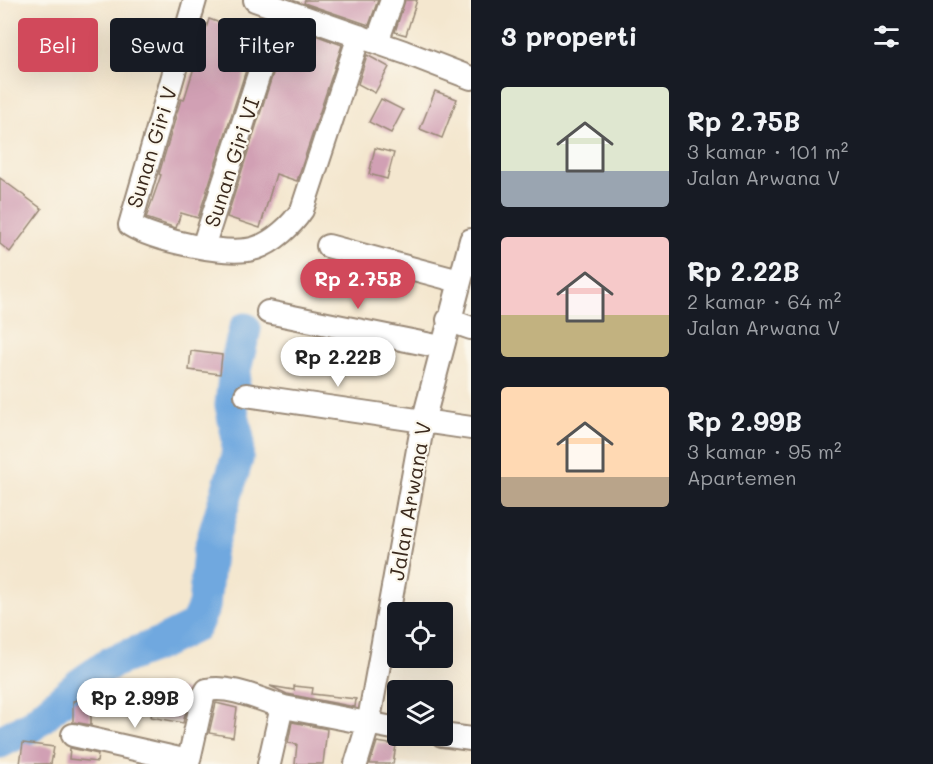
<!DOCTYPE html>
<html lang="id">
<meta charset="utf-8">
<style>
body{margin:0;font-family:Mali,sans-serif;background:#20242c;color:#f1f3f6;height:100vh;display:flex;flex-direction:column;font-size:22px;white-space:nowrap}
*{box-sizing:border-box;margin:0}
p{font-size:20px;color:#9ea1a6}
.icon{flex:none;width:33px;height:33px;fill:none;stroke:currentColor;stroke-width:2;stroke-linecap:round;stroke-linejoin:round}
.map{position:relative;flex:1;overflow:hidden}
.panel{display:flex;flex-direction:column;background:#171b24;width:462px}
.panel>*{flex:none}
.hud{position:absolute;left:18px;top:18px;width:363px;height:54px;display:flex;gap:12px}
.fabs{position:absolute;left:387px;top:602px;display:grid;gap:12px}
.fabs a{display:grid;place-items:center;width:66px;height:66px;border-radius:6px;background:#171b24;box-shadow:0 6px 24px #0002;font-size:30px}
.price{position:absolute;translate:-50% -51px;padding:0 14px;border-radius:21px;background:#fff;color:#222;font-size:20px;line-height:39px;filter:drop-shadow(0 2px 3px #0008)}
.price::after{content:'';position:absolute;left:50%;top:36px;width:18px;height:14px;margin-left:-9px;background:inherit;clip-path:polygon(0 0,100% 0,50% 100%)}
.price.active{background:#d1495b;color:#fff}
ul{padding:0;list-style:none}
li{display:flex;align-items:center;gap:18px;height:150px;padding:0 30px}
li span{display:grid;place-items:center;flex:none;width:168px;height:120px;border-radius:6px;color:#555}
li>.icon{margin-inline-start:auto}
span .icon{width:72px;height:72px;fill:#fffc;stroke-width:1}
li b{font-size:26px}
h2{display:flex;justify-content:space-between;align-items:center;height:72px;padding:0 30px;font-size:26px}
.pill{padding:0 21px;border-radius:6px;background:#171b24;box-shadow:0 6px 24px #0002;font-size:21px;line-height:54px}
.pill.active{background:#d1495b;color:#fff}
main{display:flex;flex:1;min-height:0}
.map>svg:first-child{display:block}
</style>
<main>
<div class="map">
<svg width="471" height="764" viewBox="0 0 471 764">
<rect width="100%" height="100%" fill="#fbf7ec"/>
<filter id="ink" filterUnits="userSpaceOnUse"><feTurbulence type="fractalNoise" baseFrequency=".0167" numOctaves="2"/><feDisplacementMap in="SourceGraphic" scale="12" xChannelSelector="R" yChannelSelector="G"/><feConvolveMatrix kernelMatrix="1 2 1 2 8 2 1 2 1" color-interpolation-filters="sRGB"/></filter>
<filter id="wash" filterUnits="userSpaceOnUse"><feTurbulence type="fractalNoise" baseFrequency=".008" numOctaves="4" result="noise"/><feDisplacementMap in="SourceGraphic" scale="24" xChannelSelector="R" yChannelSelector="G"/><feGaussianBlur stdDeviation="1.35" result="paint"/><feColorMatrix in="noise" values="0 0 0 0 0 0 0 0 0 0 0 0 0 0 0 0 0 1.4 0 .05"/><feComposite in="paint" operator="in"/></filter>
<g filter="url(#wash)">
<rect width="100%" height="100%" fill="#f4e7cf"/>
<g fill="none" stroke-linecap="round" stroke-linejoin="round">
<path stroke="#6fa8df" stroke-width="33" d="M0 742 31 726 80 684 112 662 161 643 195 626 204 606 209 552 237 459 238 439 231 405 235 369 245 329"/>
</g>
<g id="blocks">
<path fill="#d1a0b4" d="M305 0H378L369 25 304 3Z
M405 0H417L406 35 395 32Z
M209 19 243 31 246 22 260 27 198 218 181 213 176 228 146 218 161 175 159 174 181 99 184 100Z
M296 28 342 45 297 181 276 174 260 228 227 217 278 58 285 60Z
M367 55 389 67 375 93 358 84Z
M435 91 457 99 442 138 420 129Z
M381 99 403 110 391 133 369 122Z
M375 148 394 153 387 179 369 174Z
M0 178 42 209 10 252 0 244Z
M191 351 222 355 220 374 189 370Z
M157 685 191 691 183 723 151 717Z
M270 686 294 690V686L313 688 312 694 356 699 355 707 287 694Z
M91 698V725L73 722V701Z
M216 703 237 708 233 737 209 733Z
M292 722 327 729 323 764H295L297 744 288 743Z
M377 742 396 745 393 764H370Z
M23 743 54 747 51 764H20Z
M70 748 98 754 97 762 69 759Z"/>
</g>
</g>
<g filter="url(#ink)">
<use href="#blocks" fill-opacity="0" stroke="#988876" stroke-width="1.5"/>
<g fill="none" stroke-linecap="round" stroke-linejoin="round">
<g stroke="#988876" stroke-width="26">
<path id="minor" d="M195 0 130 225C154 240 228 257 256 248 274 242 292 225 302 210L359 36
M255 0 404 52 471 78
M377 42 392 0
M328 246 459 281
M203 247 280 9
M268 312 441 347
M448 320 471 328
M246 395 471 428
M73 735 188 761
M442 735 471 739
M188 764 203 697 207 690C231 685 261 700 284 707
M269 764 281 711 284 707 398 729
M356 764 368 725 423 422 471 240"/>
</g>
<use href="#minor" stroke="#fff" stroke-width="22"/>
</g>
</g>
<g text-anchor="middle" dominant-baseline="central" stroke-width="4.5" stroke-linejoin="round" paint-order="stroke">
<g font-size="21" fill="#3b2a1e" stroke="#fbf7ec">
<text transform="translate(151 147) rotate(-73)">Sunan Giri V</text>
<text transform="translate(231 162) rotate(-72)">Sunan Giri VI</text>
<text transform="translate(409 501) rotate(-80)">Jalan Arwana V</text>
</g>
</g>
</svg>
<div class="fabs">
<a><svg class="icon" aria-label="locate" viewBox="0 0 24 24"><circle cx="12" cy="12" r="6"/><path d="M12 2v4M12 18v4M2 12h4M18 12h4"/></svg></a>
<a><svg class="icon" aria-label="layers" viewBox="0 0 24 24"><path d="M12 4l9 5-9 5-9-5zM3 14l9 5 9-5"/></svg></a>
</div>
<b class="price active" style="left:358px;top:310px">Rp 2.75B</b>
<b class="price" style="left:338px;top:388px">Rp 2.22B</b>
<b class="price" style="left:135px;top:729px">Rp 2.99B</b>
<div class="hud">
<a class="pill active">Beli</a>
<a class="pill">Sewa</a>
<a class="pill">Filter</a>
</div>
</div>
<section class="panel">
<h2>3 properti<svg class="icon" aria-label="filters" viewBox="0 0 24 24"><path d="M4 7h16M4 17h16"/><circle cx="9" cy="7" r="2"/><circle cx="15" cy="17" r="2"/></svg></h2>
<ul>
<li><span style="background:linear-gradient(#dfe7d0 70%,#9aa5b1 0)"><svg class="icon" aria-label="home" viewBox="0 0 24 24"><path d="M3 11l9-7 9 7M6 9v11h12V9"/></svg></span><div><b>Rp 2.75B</b><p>3 kamar · 101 m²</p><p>Jalan Arwana V</p></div></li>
<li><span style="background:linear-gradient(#f6c9c9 65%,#c2b280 0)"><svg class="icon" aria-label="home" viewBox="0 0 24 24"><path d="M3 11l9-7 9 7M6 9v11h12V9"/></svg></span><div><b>Rp 2.22B</b><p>2 kamar · 64 m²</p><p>Jalan Arwana V</p></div></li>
<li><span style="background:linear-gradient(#ffd9b3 75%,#b9a48a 0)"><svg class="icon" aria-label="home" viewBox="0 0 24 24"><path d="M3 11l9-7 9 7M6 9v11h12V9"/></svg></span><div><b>Rp 2.99B</b><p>3 kamar · 95 m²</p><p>Apartemen</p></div></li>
</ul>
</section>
</main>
